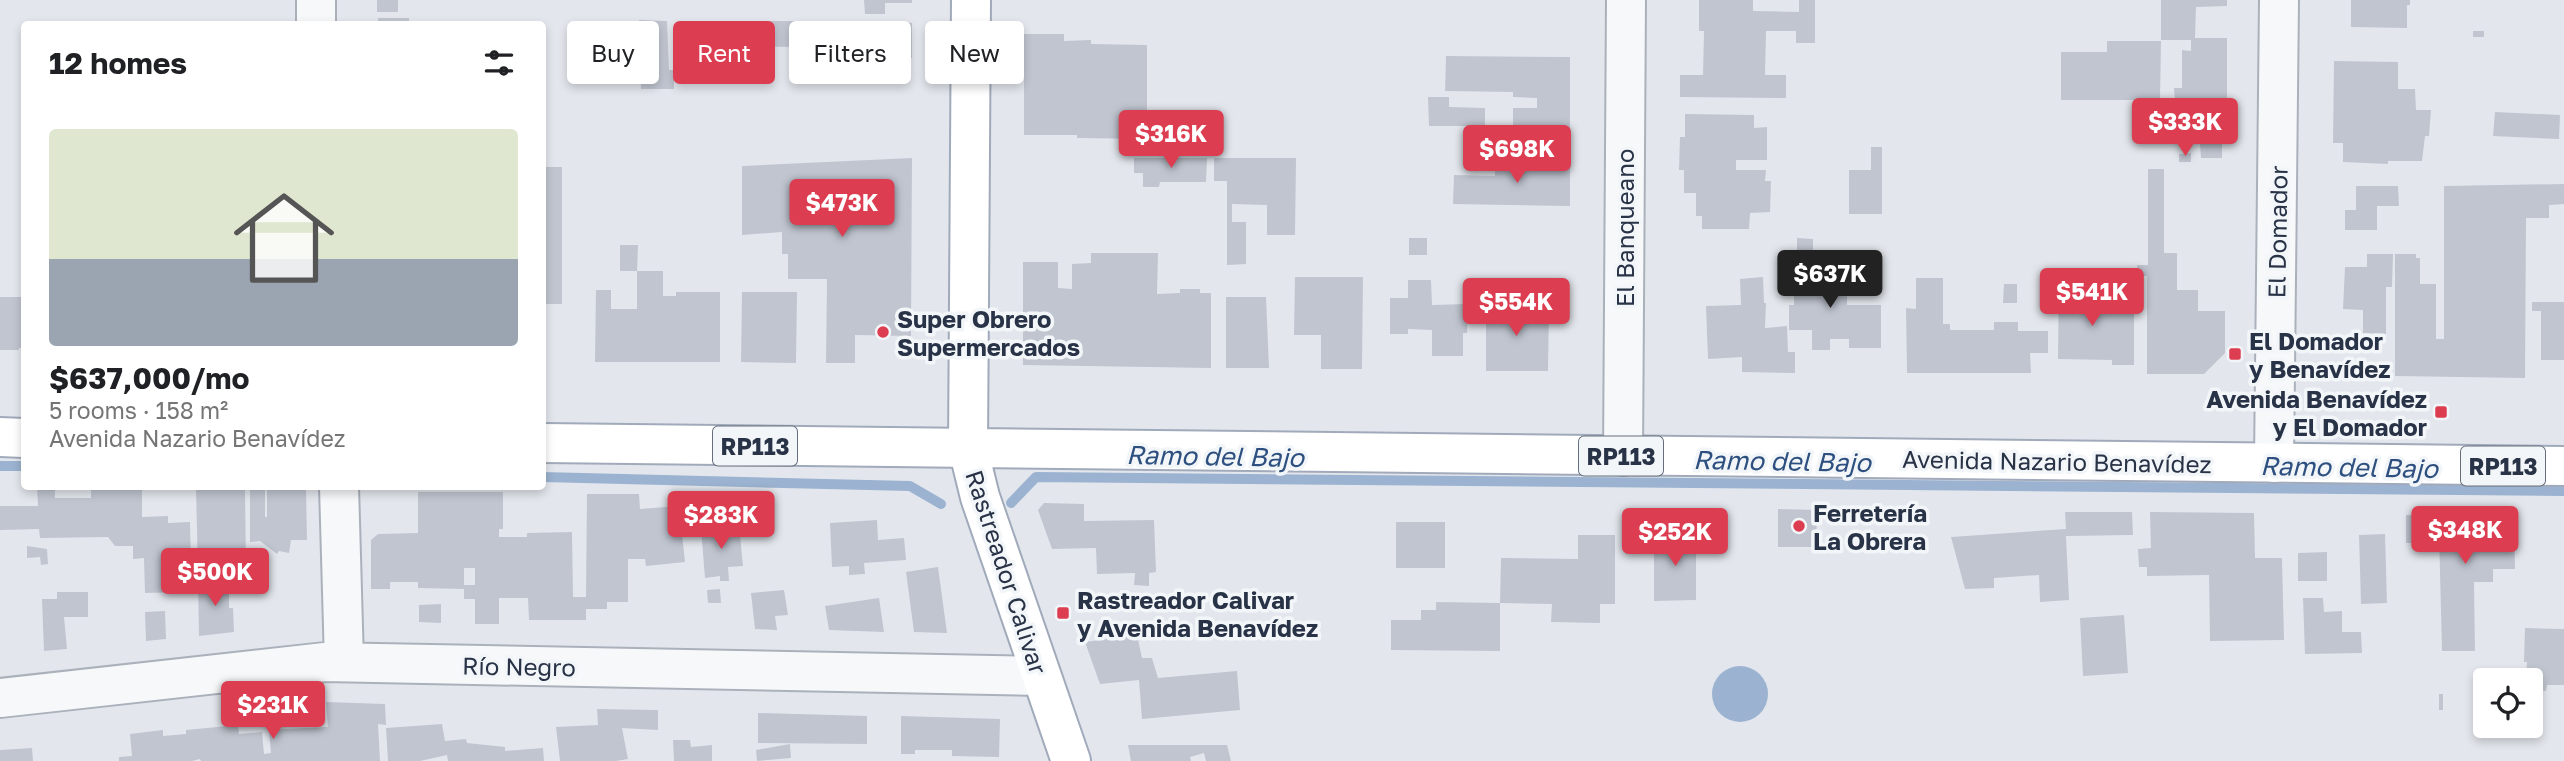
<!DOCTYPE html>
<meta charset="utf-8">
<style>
body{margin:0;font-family:"Golos Text",sans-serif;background:#f2f2f2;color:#202124;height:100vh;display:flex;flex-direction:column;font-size:26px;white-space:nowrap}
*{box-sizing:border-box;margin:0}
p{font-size:23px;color:#757577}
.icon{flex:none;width:38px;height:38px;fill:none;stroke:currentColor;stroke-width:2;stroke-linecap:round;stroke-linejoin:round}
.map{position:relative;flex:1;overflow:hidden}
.details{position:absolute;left:21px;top:21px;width:525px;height:469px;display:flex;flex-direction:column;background:#fff;border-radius:7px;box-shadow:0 4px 10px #0003}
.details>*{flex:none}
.hud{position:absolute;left:567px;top:21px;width:665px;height:63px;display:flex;gap:14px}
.tools{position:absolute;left:2473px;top:668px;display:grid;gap:14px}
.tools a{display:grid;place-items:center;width:70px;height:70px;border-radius:7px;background:#fff;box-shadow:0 4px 10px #0003;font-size:35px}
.price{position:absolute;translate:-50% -60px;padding:0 16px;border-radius:7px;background:#dd3d50;color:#fff;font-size:23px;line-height:46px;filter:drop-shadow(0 2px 4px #0008)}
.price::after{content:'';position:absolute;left:50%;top:42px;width:21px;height:16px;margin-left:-10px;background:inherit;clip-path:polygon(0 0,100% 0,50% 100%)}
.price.on{background:#222;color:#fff}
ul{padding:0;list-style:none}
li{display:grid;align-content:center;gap:14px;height:371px;padding:0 28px}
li+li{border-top:2px solid #e0e0e0}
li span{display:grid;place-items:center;height:217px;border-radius:7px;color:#555}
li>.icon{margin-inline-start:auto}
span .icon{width:126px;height:126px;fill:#fffc;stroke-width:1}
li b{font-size:30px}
h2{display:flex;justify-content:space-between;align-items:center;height:84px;padding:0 28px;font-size:30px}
.pill{padding:0 24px;border-radius:7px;background:#fff;box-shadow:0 4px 10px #0003;font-size:24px;line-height:63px}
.pill.on{background:#dd3d50;color:#fff}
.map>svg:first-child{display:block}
</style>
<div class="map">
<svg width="2564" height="761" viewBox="0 0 2564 761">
<rect width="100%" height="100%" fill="#e3e7ed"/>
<path fill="#9bb3d0" d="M1712 694a28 28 0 1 1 56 0a28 28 0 1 1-56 0Z"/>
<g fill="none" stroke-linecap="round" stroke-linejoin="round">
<path stroke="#9bb3d0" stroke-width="10" d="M0 466H24
M542 477 910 486 941 504
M1011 503 1036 477 2564 491"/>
</g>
<path fill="#c0c5d0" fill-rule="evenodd" d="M377 0H398V12H377Z
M864 0H912V3H885V14H865Z
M1699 0H1753V11L1799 12V0H1815V43H1796V31H1766L1765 75H1786V98L1680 97V75H1703L1704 31H1699Z
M2161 0H2227V6L2196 7 2195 38H2227V101L2200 100V138H2222V158H2201L2200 144H2180V123H2165L2166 100H2175L2174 88H2182V50L2191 51V40H2161Z
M2351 0H2410V5H2407V28L2351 27Z
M378 18H409V24H378Z
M639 20 667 21 669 70H674V89H641Z
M736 21H804L803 35H794V47L735 46Z
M816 21 912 23V58L826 60V40H816Z
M2473 31H2484V37H2473Z
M1024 34H1064V41L1091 40V44L1147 45V139L1077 138V135H1024Z
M2107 41H2161L2160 100H2061V52H2107Z
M1446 56 1570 57V141H1513V108H1537V98L1513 97V92L1445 91Z
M2334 61 2398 62V89H2415L2416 110H2431L2429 136H2425L2422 161H2388V164L2343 162V143H2333Z
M1428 97H1449V107L1485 108V126H1429Z
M2495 112 2560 115 2559 139 2493 136Z
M1685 114 1754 115V128L1767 127V160H1736V170H1766L1765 181H1771L1770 212 1750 213 1749 229H1702V216H1696V193H1684V170H1679L1680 137H1685Z
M1871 147H1882V214H1849V170H1871Z
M2191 153V162H2179V154Z
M912 158 911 336 855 335V363H826L827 279H788V254H782V232L742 235V166Z
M1134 158H1207L1206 182H1160L1159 187H1143V173H1134Z
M1214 158H1296L1295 235H1267V205L1232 204V222H1246V264L1227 265V181H1214Z
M1495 161H1570V206L1453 204 1454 175 1495 176Z
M542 167H562V304H542Z
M2148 169H2164V253H2177V290H2198V311H2225V353L2204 374H2147V276H2137V265H2148Z
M2564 184V204L2549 205V218H2526L2525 378 2395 376V254H2416V258H2420V284H2436V339H2444V186Z
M2356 186H2398L2399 206H2377V230H2345V210H2356Z
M1409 238H1427V255H1409Z
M1797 238 1813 239V281H1823V295H1847V305H1881V348H1849V339H1830V350H1812V330H1789V305H1794V293H1797Z
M620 245H638L637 271H663V296H676V292H720V362H595L596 290H611V309H637V271H620Z
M1091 253H1158L1157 294 1180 293V289H1200V293H1211V368L1023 365V262H1058V288L1072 289V264L1091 263Z
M2367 254H2393L2392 287H2386V334L2363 333V310L2343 309 2345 267H2367Z
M2059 276H2084V313H2134V365H2112V360L2058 359Z
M1295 277H1363L1362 369H1321V335H1294Z
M1763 277 1764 303H1766L1765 328 1787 326 1788 352H1795V373L1742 372V357L1708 359 1706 306 1741 305 1740 279Z
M1916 278H1943V324H1950V330H1994V322H2018V331H2048V353H2030L2031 373H1907L1906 308 1916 309Z
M1408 280H1431L1432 305 1468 304 1467 333H1463V356H1432V330L1408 329V334H1390V298H1408Z
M2004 284H2017V303H2003Z
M742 292H797L796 363 741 362Z
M1486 294H1499V309H1549L1548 371H1486Z
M0 297H24V348H19V350H0Z
M1226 297H1266L1269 368H1226Z
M2532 302H2564V360H2541V311H2532Z
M37 487 55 488V498H91V488H142V517L168 516V523L190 522 191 567H182L183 592 145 593 144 558 133 559V546H115L108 537 40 538 39 529 0 530V506H38Z
M196 489H245L246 570H198Z
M250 489H265V517H267V489H306L307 540H291L289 553 279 551 277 554 260 541 250 542Z
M418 492H503V529H499V537H527V533L572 532 573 597H586L587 494H639L640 509 679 506 685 562 646 566 645 559H628V602H607V609H586V620H529L528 598H499V624H475V599H464V589L418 588V582H390V589H371V540L378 534 418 533ZM464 568H475V585H464Z
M1044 503 1084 504V521L1154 520 1156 572 1149 573V586L1134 585 1135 573 1097 574 1096 548 1052 549 1038 510Z
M1778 509 1817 510 1816 547H1778Z
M2065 512H2132L2133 535 2066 536 2069 600 2040 602 2039 575 1994 578V588L1965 589 1951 537 2066 529Z
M2150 512 2254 513 2255 558H2282L2284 640 2210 641 2209 575 2147 576V567H2139L2138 549 2151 548Z
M2406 515 2514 516 2515 569H2493V582H2474L2475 651H2442L2439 532H2429V543H2406Z
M877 520 878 540 904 538 906 560 864 563 865 574 849 575V566L832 567 830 523Z
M1396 522H1445V568H1396Z
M739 525 743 566 728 567 729 581H720V576L705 578 701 528Z
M2385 534 2387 603 2361 604 2359 535Z
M1578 535H1615V604H1600V623L1551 622 1552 604 1500 603V651L1391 650V620H1421V610H1436V602L1500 603 1501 558 1578 559Z
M1654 535H1696V600L1654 601Z
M27 546 47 549 48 564 41 565 40 557 27 558Z
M2327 552V581H2298V553Z
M938 567 947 633 914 632 906 572Z
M229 580V608H233L234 632 199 636 198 581Z
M720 589 721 603H708L707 590Z
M784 590 788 615 775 616 777 630 755 629 751 593Z
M57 592H88V617H64L67 649 44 651 42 599H57Z
M879 598 884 632 829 630 825 606Z
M2303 598H2323L2324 612 2342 611V632H2361L2362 653 2305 654Z
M441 604V623L419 622V605Z
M165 611 166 639 146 641 145 612Z
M2124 615 2128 673 2083 676 2080 618Z
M2525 628 2564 629V685H2547L2546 691 2530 690V681H2526L2527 662H2524Z
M1137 635 1142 658H1152L1158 678 1237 671 1240 710 1142 719 1139 680 1100 684 1085 642Z
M2439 694H2443V710H2439Z
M326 702 385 704 386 725 378 724 380 761H201L200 759 192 761H119V757L132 756 130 734 163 730V736L186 734V730L238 725 239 734 262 732 264 754 271 753 269 730 328 727Z
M597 709 658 710V730L622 728 628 759 616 761H560L556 727 598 725Z
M758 713 867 716V744L758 743Z
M901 716 1000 719 999 757 952 756V750H915V754H901Z
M442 724 445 741 466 739 467 743 505 747V751L543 748 544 761H448L447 755 420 761H388L386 728Z
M673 740H690L691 747 712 745V761H674Z
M790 744 791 758 757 761 756 750Z
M1128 745H1227L1231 761H1206L1204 753 1190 757 1191 761H1131Z
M32 748 33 761H0V750Z"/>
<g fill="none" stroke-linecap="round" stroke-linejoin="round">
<g stroke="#abb1bb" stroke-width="42">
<path id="minor" d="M316 24V0
M1623 456 1626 0
M2274 463 2279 0
M339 486 344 662
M0 698 325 662 1040 676"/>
</g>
<g stroke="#a1aaba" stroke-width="42">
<path id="major" d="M971 0 968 448 980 497 1071 761
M0 437 24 438
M542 443 2564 466"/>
</g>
<use href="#minor" stroke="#f7f8fa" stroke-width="38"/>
<use href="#major" stroke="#fff" stroke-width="38"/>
</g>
<g fill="#dd3d50" stroke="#f3f6f9" stroke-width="2.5">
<circle cx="883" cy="332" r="7"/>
<rect x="2228" y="347" width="14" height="14" rx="3.5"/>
<rect x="2434" y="405" width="14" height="14" rx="3.5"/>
<circle cx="1799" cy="526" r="7"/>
<rect x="1056" y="606" width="14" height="14" rx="3.5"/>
</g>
<g text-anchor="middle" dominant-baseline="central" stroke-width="7" stroke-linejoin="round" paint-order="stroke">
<g fill="#f3f6f9" stroke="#666e7c" stroke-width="2">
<rect x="713" y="426.5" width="84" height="39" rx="5"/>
<rect x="1579" y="436.5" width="84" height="39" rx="5"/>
<rect x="2461" y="446.5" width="84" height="39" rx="5"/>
</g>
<g font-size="23" font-weight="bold" fill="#293347">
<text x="755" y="446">RP113</text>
<text x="1621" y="456">RP113</text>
<text x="2503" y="466">RP113</text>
</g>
<g font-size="24" fill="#293347" stroke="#f3f6f9">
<text transform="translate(1624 228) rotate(-90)">El Banqueano</text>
<text transform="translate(2277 232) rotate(-89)">El Domador</text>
<text transform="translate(2057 461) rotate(1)">Avenida Nazario Benavídez</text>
<text transform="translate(1007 572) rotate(72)">Rastreador Calivar</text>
<text transform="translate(519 666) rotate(1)">Río Negro</text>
</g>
<g font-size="24" font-weight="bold" fill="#293347" stroke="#f3f6f9" text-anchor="start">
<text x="897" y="318">Super Obrero<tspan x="897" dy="28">Supermercados</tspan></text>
<text x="2249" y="340">El Domador<tspan x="2249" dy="28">y Benavídez</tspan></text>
<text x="2427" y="398" text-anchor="end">Avenida Benavídez<tspan x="2427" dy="28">y El Domador</tspan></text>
<text x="1813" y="512">Ferretería<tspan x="1813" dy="28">La Obrera</tspan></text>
<text x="1077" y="599">Rastreador Calivar<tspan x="1077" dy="28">y Avenida Benavídez</tspan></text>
</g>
<g font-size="26" font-style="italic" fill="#2e5080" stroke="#f3f6f9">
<text transform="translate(1215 456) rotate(1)">Ramo del Bajo</text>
<text transform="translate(1782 461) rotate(1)">Ramo del Bajo</text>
<text transform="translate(2349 467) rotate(1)">Ramo del Bajo</text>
</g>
</g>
</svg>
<div class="tools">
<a><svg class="icon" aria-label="locate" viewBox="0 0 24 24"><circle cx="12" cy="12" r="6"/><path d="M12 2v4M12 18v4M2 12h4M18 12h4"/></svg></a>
</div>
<b class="price" style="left:2185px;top:158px">$333K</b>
<b class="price" style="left:1171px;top:170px">$316K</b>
<b class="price" style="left:1517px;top:185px">$698K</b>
<b class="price" style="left:842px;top:239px">$473K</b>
<b class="price on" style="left:1830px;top:310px">$637K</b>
<b class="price" style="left:2092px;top:328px">$541K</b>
<b class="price" style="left:1516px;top:338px">$554K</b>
<b class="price" style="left:721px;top:551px">$283K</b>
<b class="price" style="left:2465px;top:566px">$348K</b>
<b class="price" style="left:1675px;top:568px">$252K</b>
<b class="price" style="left:215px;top:608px">$500K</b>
<b class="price" style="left:273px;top:741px">$231K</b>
<div class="hud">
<a class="pill">Buy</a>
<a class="pill on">Rent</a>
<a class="pill">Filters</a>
<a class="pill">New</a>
</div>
<section class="details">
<h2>12 homes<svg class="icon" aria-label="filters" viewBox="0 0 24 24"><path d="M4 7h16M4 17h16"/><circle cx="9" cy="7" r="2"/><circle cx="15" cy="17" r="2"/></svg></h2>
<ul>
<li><span style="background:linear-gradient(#dfe7d0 60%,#9aa5b1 0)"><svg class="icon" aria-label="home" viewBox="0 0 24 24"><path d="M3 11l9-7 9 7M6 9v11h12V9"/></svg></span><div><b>$637,000/mo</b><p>5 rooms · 158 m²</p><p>Avenida Nazario Benavídez</p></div></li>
</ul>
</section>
</div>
